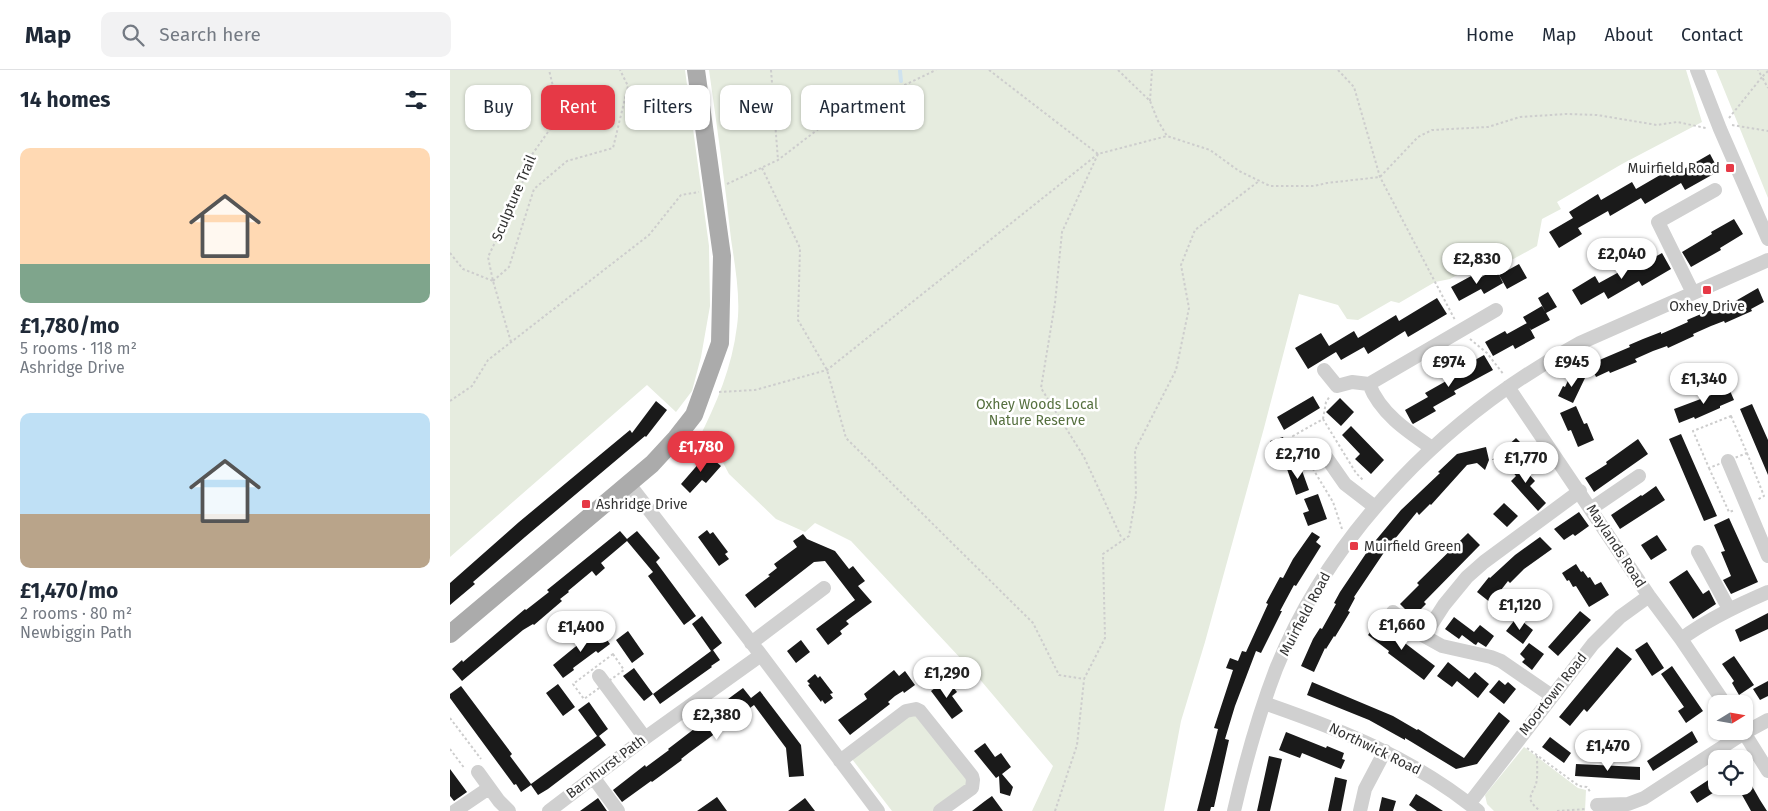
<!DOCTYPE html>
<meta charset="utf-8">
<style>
body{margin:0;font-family:"Fira Sans",sans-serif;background:#f2f2f3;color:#1f2937;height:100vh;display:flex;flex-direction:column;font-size:19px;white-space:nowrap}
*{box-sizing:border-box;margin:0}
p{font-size:16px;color:#747a83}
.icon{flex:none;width:28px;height:28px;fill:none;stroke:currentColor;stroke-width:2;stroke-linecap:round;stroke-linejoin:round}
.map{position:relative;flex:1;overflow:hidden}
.panel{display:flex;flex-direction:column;background:#fff;width:450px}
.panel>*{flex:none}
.top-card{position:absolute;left:15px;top:15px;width:475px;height:45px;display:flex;gap:10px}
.needle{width:32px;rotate:79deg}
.controls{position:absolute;left:1258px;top:625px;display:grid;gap:10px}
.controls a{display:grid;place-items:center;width:45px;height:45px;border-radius:10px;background:#fff;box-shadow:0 1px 4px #0004;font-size:25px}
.price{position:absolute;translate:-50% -42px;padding:0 11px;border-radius:18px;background:#fff;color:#222;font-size:16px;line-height:32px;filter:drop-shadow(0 1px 2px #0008)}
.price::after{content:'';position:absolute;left:50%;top:30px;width:15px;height:11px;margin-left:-8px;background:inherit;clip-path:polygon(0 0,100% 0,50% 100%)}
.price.current{background:#e63946;color:#fff}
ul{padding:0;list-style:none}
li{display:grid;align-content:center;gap:10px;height:265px;padding:0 20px}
li span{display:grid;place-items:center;height:155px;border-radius:10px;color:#555}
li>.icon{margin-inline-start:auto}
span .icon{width:90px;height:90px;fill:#fffc;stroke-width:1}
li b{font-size:21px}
h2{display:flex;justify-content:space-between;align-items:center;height:60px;padding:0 20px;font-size:21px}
.tag{padding:0 18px;border-radius:10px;background:#fff;box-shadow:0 1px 4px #0004;font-size:18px;line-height:45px}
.tag.current{background:#e63946;color:#fff}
header{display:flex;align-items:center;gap:30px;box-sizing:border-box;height:70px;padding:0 25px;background:#fff;border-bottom:1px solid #e0e1e3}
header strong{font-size:24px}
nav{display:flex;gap:28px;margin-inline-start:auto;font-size:18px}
.search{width:350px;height:45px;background:#f2f2f3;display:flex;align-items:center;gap:12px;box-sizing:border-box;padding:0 18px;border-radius:10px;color:#747a83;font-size:19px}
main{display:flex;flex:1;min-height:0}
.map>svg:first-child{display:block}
</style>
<header>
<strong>Map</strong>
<div class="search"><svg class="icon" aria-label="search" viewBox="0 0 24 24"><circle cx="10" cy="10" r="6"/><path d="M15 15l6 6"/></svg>Search here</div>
<nav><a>Home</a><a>Map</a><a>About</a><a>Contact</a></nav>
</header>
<main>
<section class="panel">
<h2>14 homes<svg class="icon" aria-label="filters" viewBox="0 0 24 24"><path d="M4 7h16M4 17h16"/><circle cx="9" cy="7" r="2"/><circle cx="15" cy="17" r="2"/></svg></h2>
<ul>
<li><span style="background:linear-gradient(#ffd9b3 75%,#7fa58c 0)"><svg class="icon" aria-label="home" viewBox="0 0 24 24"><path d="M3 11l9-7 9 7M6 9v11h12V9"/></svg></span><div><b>£1,780/mo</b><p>5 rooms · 118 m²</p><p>Ashridge Drive</p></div></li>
<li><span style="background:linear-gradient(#bfe0f5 65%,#b9a48a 0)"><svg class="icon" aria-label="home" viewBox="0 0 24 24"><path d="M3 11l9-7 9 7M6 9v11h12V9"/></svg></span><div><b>£1,470/mo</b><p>2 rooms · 80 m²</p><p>Newbiggin Path</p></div></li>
</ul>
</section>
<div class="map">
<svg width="1318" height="741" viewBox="0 0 1318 741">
<rect width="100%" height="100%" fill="#fff"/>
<path fill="#e6ecdf" d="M0 0H235L259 176 260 236 251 287 242 321 226 342 197 315 0 487Z
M259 0H1236L1252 52 1172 94 1107 132 1111 139 1092 149 1087 176 1047 198 1040 187 1000 209 985 212 949 233 941 231 908 250 897 249 888 235 849 224 814 358 755 572 731 651 714 741H582L603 696 527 606 401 471 365 453 355 462 326 449 279 404 271 389 248 370C267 333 282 297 287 256 291 229 285 196 281 169 275 113 267 56 259 0Z
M1266 0H1318V128L1271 12Z
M465 645 516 707 518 714 485 741H442L402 689 457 646Z
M1074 677 1128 718 1136 720 1135 741H1044L1037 734 1035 725Z"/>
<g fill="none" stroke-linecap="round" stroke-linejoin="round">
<path stroke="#cfe2ee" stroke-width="4" d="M450 1 451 11
M453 23 459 52"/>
</g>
<path fill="#1a1a1a" d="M1260 84 1269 101 1235 120 1231 113 1195 134 1191 128 1160 146 1158 141 1128 158 1132 164 1109 178 1099 162 1123 148 1119 142 1148 124 1151 130 1182 112 1186 119 1217 101 1220 107Z
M1284 149 1293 164 1270 178 1271 180 1241 197 1232 182 1262 164 1261 162Z
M1212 183 1221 199 1192 216 1189 211 1158 229 1154 222 1131 235 1122 220 1145 206 1149 213 1180 196 1182 200Z
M1069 194 1077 208 1057 219 1049 205Z
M1046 199 1053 213 1034 224 1031 219 1009 231 1001 217 1023 205 1026 210Z
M1308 218 1314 232 1301 239 1302 241 1275 253 1274 251 1261 256 1243 264 1244 266 1218 278 1217 276 1203 281 1185 289 1187 292 1160 303 1159 301 1146 307 1140 294 1180 277 1179 275 1193 269 1211 262V264L1238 252 1237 250 1251 244 1282 233Z
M1098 222 1107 237 1096 243 1088 228Z
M987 228 997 244 958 267 955 261 918 284 914 277 891 290 886 282 858 299 845 278 871 263 879 276 904 261 908 268 946 245 949 251Z
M1092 236 1100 250 1081 260 1073 247Z
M1077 253 1085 268 1065 279 1063 275 1043 286 1035 272 1055 261 1057 264Z
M1034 285 1043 300 1004 321 1006 324 983 337 986 341 963 354 962 353 955 340 978 327 975 323 998 310 996 306Z
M1122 302 1135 308 1123 333 1108 326 1113 316 1115 317Z
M1278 316 1284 330 1270 336V338L1245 349 1244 347 1229 353 1224 339 1264 324V322Z
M863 326 870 338 834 360 827 347Z
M890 328 904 342 891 356 876 342Z
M206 331 217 340 196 367 195 366 75 467 23 512 25 514 0 535V513L69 452 180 360 182 363Z
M1302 334 1318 370V405L1290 339Z
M1126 336 1134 354 1137 353 1144 370 1128 377 1121 360 1118 361 1110 343Z
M901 356 934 390 921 404 905 389 910 384 892 365Z
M1231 364 1267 446 1254 451 1219 369Z
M833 367 842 392 829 397 820 371Z
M1066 368 1072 374 1069 377 1074 383 1042 390Z
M1188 369 1198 384 1144 422 1135 408 1157 394 1156 392Z
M1036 377 1039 390 1035 400 1027 393 1017 395 981 435 980 434 969 445 967 442 944 470 948 473 941 482 937 478 904 527 905 528 898 541 900 542 885 567 884 566 876 579 875 578 864 602 851 596 863 569 870 558 872 559 886 534 884 533 890 522 921 476 951 440 990 403 988 402 1007 384Z
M257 384 271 396 256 413 252 410 240 423 231 414Z
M1072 387 1079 394 1074 399 1085 411 1080 416 1096 433 1088 441 1061 411 1066 406 1060 399Z
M850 395 859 420 846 425 837 399Z
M1206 416 1215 430 1170 459 1161 445 1191 425 1192 426Z
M868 424 877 449 858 456 853 443 859 441 854 429Z
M1054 433 1068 446 1057 457 1043 444Z
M1129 442 1139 456 1125 466 1123 464 1114 470 1104 459Z
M1279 448 1308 512 1281 524 1273 510 1281 506 1271 482 1275 481 1264 455Z
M257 460 260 464 263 462 278 482 275 484 279 489 269 496 248 467Z
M170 461 177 469 187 461 194 469 210 488 206 492 246 546 234 555 198 506 203 502 177 471 151 493 155 498 146 506 142 501 118 521 119 522 110 529 112 531 84 555 83 554 73 560 12 611 2 599 12 590 13 592 75 539 76 540 99 522 97 520Z
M862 462 870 467 866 472 871 476 846 516 844 515 830 541H832L811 583 806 581 785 636 775 669 779 670 764 737H761L760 741H747L768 659 764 658 783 600 776 598 780 588 788 591 792 581 796 582 818 534 816 533 830 507 833 508 843 489Z
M1018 463 1030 475 974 532 976 534 963 547 950 534 969 515 967 513Z
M353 464 357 469 385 481 399 499 403 496 415 511 408 516 422 532 396 551 399 554 390 561 392 564 378 575 366 559 405 530 375 491 364 492 305 538 295 525 320 506 318 505 327 498 324 494 347 477 343 471Z
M1207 465 1217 480 1201 490 1191 475Z
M1090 467 1102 479 1074 499 1060 513 1058 511 1041 533 1027 522 1039 507 1040 508 1065 485Z
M1126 494 1131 502 1133 501 1138 508 1140 507 1145 515 1151 512 1159 525 1139 537 1126 516 1123 517 1119 510 1117 511 1112 503Z
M1237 500 1253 524 1259 520 1266 534 1243 549 1219 512Z
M1130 541 1141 550 1108 586 1098 577Z
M1318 543V559L1290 572 1285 560Z
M252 546 272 573 263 580 270 590 261 596 262 597 210 634 203 624 194 631 173 606 184 598 203 624 261 581 242 554Z
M1004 547 1024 562 1030 555 1044 566 1036 577 1028 572 1026 575 1024 574 1012 565 1009 569 995 559Z
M1067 547 1083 560 1073 574 1056 561Z
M928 552 936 559 937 557 945 562 943 564 985 596 974 610 938 583 939 581 918 565Z
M150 560 160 574 148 583 146 581 123 598 124 600 113 608 103 595 125 577Z
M178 561 194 584 182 593 166 570Z
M351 570 360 582 346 593 337 581Z
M1197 572 1214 598 1202 606 1185 580Z
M1079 573 1094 584 1082 600 1072 592 1075 589 1070 584Z
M1167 577 1182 589 1137 642 1134 639 1120 656 1109 647Z
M1284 586 1304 615 1289 625 1282 613 1284 611 1272 594Z
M998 592 1019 609 1025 602 1039 614 1028 628 1007 611 1002 617 987 606Z
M1222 596 1253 641 1236 653 1228 641 1234 637 1211 604Z
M444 600 449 606 455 601 465 615 454 623 453 621 445 626 438 632 440 634 400 665 388 650 417 629 414 624Z
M365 604 368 608 370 606 383 623 380 624 383 628 375 634 372 630 371 632 358 615 360 614 357 611Z
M497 609 507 622 502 626 513 641 502 649 481 621Z
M1049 610 1055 615 1058 612 1066 619 1054 634 1039 622Z
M1318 611V626L1310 630 1303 619Z
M862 612 943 646 967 660 968 659 1014 688 1049 642 1060 651 1027 694 1006 699 955 668V670L919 650 857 625Z
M108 614 125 637 113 646 96 623Z
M11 616 62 684 60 686 81 714 147 666 128 640 139 632 158 659 149 666 156 675 98 719 88 725 81 715 71 722 66 714 64 715 0 628V624Z
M293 618 301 628 310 621 351 675 354 706 339 707 336 678 304 635 240 682 231 689 232 690 202 712 201 711 172 732 163 720 195 695 196 697 219 680 218 679 261 646 259 643Z
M1242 661 1248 672 1203 701 1197 691Z
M836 662 876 678 877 676 894 683 892 689 895 690 891 699 852 683 850 688 829 680Z
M1100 667 1121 683 1114 693 1092 677Z
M535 673 545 687 551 683 561 697 552 704 563 717 560 726 550 723 549 706 546 708 524 681Z
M819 686 832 689 820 741H807Z
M1126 694 1190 697V710L1125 706Z
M0 699 17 722 4 731 0 726Z
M1294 702 1310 730 1317 741H1301L1287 716H1294Z
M885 707 897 710 891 741H878Z
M1263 707 1266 712V721L1247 733 1240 722Z
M966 724 976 730 993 741H967L959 735Z
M542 726 553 741H522L535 731Z
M267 727 277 741H247Z
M932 727 946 731 943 741H929Z
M148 728 157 741H130Z
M355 728 365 741H338Z"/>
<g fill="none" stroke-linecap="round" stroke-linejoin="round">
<path stroke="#cdcdcd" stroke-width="2" stroke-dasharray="2.5 2.5" stroke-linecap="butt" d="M321 0 328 90
M539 0 648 84 717 66
M668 0 700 31 708 51 717 66 760 80 789 101 820 116H864L877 113 930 107 968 67 982 60 1038 57 1070 47 1116 44 1147 45 1207 55 1227 52 1256 58
M888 0 904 17 930 107 1005 250
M1318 1 1312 7 1318 18
M700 31 702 0
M1279 48 1312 7 1308 0
M1282 55 1318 61
M648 84 612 162 605 233 591 318 634 387 672 469
M312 98 350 178 348 250 377 300 396 368 583 553 609 605 634 609 655 568 653 484 679 466 686 425 685 380 726 300 739 238 731 195 745 160 809 111
M277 114 328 90 401 34 438 23 486 0
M0 183 13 199 43 211
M43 211 59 197 84 119 117 91 163 78 178 16 170 0
M1020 269 1037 283 1054 305
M61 272 43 211 38 187 70 120 81 86 110 45 99 0
M269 322 305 320 377 300 648 84
M0 331 22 316 38 290 199 165 231 125 249 122
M1281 346 1297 383 1259 398 1243 361Z
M873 349 876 332 880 326
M1297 383 1314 426 1307 430
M1259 398 1279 442 1285 440
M892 459 883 432 843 366 873 349 906 403 914 411
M163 584 174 600 134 629 123 614Z
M0 648 31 689
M1077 678 1129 716 1137 717 1141 723
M0 679 15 699
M1087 686C1087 694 1088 706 1086 714 1080 728 1076 729 1090 741
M605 741 627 675 634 610
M1107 741 1136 739"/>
<path stroke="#d0d0d0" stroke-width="14" d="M1247 0 1270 59 1318 169
M1243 223 1208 152 1265 120
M874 300 887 316 902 312 919 314
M1058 317 1199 526 1231 569 1275 634
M982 378C957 361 930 343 919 314L1046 240
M874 384 895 414 925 437
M1278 391 1318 486
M179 414 311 585 428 741
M1142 438 1189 406
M1248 482 1279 539
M943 542 974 566
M1231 569C1258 549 1288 535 1318 522
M301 573 374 518
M149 606 195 668
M1102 626 1051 591 1041 587 992 576 974 566 994 535 1017 507 1034 492 1130 421
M814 633C892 660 963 688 1028 741
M1293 661 1318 701
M390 691 456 641 466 639 470 641 522 706 523 710 522 718 490 741
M28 702 49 731 59 741
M143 707 168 741
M1019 734 1143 574 1170 547 1199 526
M1147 735 1178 734 1194 728 1294 663 1318 650
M5 741 39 718
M99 741 195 668 311 585
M784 741C795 693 808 646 826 599 882 459 999 344 1130 273L1318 190
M910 741 915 719 935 681"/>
<path stroke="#ababab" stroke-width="18" d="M0 564 202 394 226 368 244 345 270 273 272 186 246 0"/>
</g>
<g fill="#e63946" stroke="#fff" stroke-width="2">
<rect x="1275" y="93" width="10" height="10" rx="2.5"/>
<rect x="1252" y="215" width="10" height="10" rx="2.5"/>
<rect x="131" y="429" width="10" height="10" rx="2.5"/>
<rect x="899" y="471" width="10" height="10" rx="2.5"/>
</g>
<g text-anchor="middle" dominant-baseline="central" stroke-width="5" stroke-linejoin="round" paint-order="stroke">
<g font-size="14" fill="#333" stroke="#fff" text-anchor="start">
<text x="1270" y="98" text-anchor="end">Muirfield Road</text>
<text x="1257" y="236" text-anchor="middle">Oxhey Drive</text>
<text x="146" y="434">Ashridge Drive</text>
<text x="914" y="476">Muirfield Green</text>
</g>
<g font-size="14" fill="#333" stroke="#fff">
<text transform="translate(64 128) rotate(-67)">Sculpture Trail</text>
<text transform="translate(1166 476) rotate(57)">Maylands Road</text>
<text transform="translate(855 544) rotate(-62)">Muirfield Road</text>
<text transform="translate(1103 624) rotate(-52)">Moortown Road</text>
<text transform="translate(925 679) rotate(26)">Northwick Road</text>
<text transform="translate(156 697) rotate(-37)">Barnhurst Path</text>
</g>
<g font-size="14" fill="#56703f" stroke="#fff">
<text x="587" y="334">Oxhey Woods Local<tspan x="587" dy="16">Nature Reserve</tspan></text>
</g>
</g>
</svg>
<div class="controls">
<a><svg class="needle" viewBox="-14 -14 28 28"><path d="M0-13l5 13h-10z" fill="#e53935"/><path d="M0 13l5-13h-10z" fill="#747a83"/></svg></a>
<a><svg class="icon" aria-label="locate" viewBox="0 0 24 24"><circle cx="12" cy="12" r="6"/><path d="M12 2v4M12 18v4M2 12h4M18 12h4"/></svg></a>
</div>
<b class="price" style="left:1172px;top:210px">£2,040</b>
<b class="price" style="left:1027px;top:215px">£2,830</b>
<b class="price" style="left:999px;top:318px">£974</b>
<b class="price" style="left:1122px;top:318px">£945</b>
<b class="price" style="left:1254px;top:335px">£1,340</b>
<b class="price current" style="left:251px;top:403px">£1,780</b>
<b class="price" style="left:848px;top:410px">£2,710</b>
<b class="price" style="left:1076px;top:414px">£1,770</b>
<b class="price" style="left:1070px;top:561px">£1,120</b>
<b class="price" style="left:952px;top:581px">£1,660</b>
<b class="price" style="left:131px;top:583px">£1,400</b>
<b class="price" style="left:497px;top:629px">£1,290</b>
<b class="price" style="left:267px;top:671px">£2,380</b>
<b class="price" style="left:1158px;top:702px">£1,470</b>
<div class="top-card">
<a class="tag">Buy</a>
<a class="tag current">Rent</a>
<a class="tag">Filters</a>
<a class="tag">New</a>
<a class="tag">Apartment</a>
</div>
</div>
</main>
